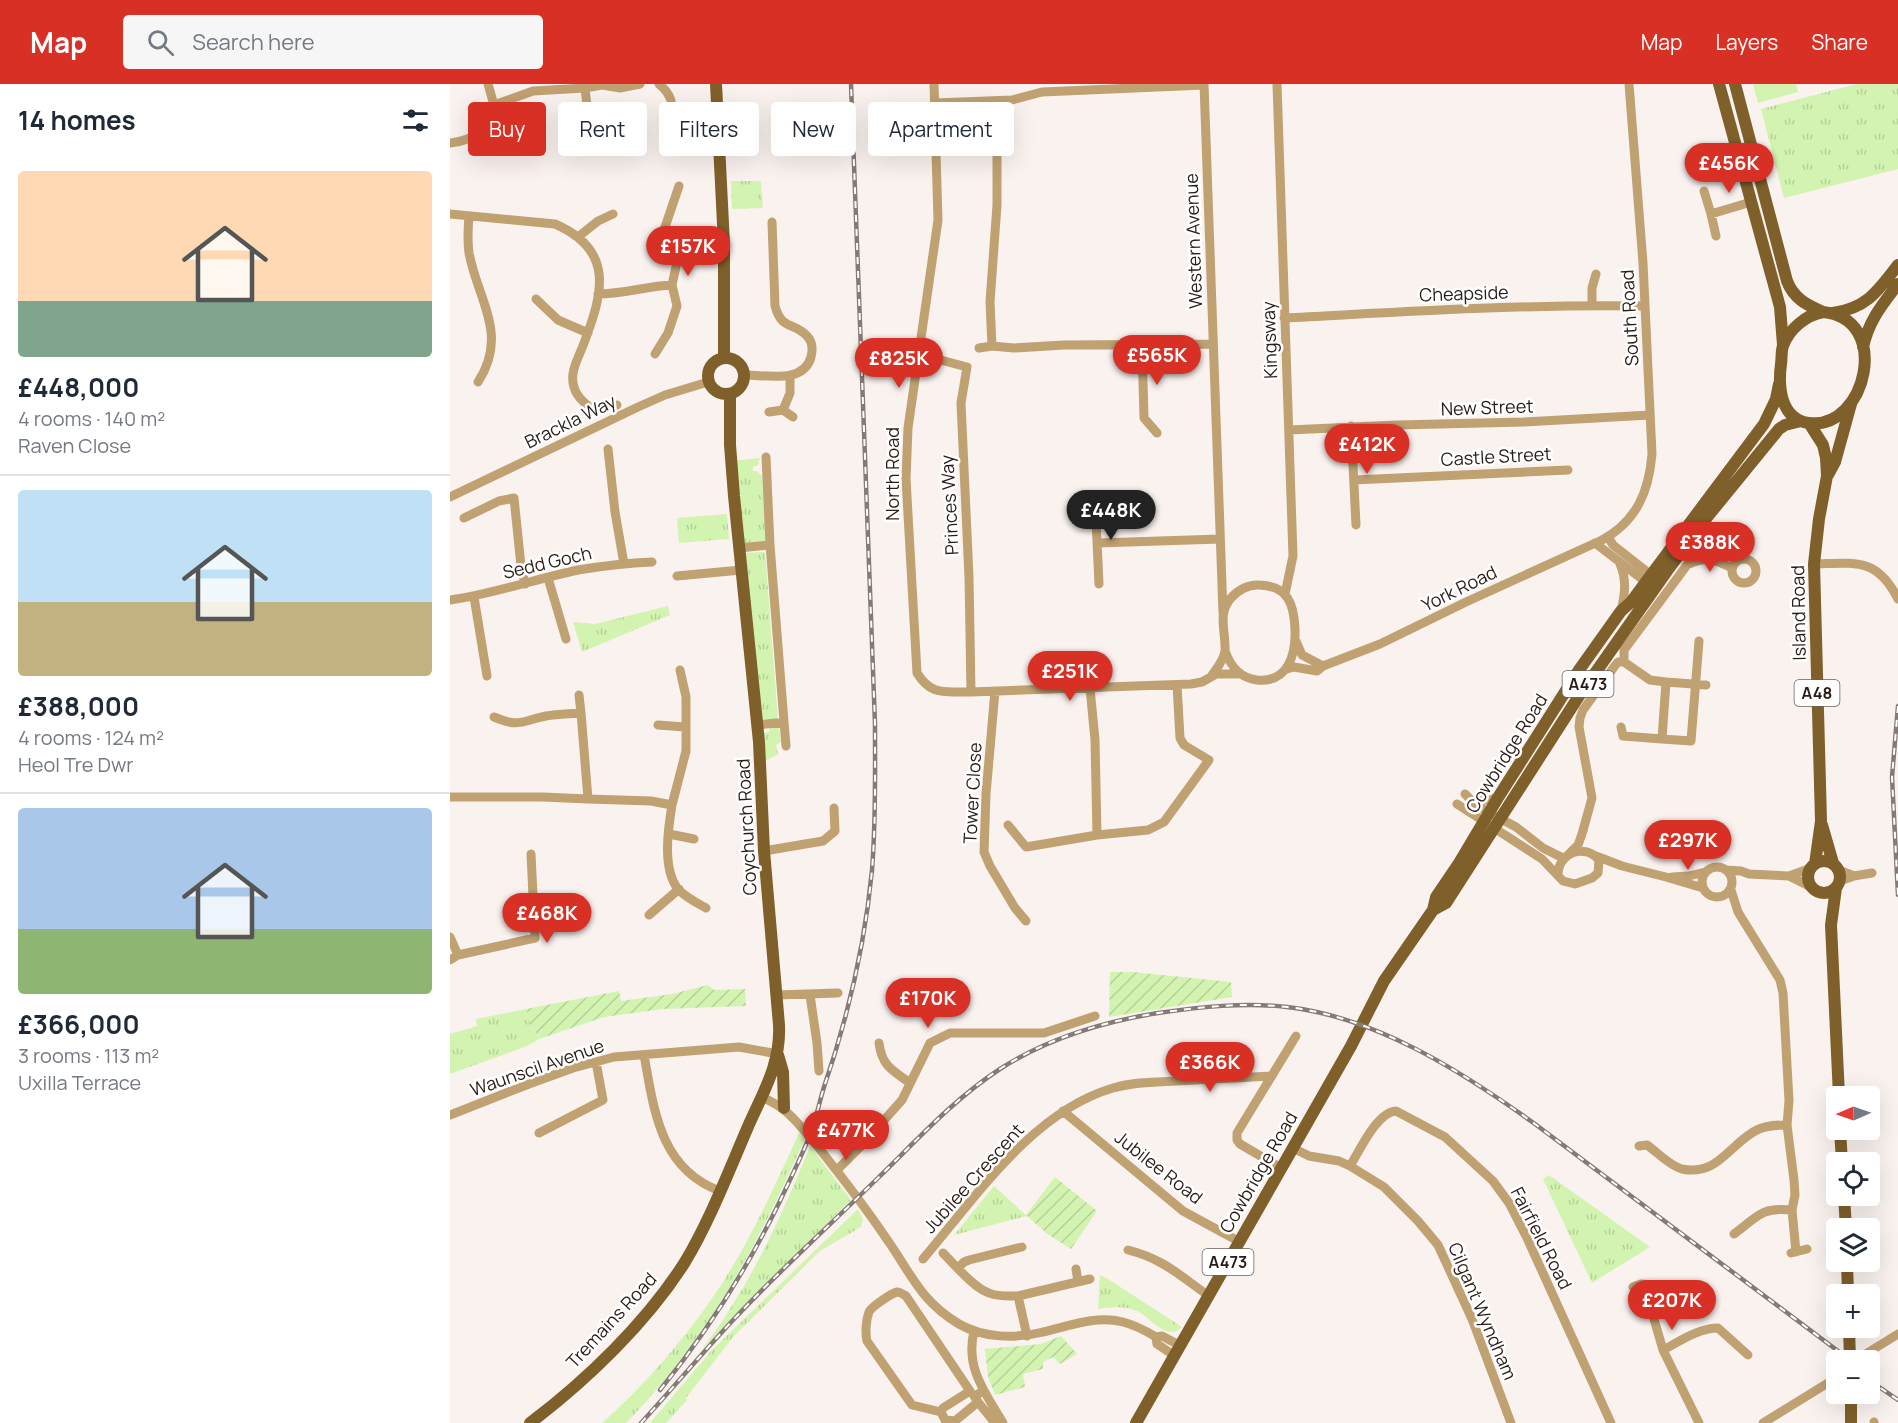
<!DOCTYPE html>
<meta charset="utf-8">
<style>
body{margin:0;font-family:Manrope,sans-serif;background:#f6f6f7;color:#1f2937;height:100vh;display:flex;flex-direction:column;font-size:22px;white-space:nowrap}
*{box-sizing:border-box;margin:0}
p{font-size:20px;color:#747a83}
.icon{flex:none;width:33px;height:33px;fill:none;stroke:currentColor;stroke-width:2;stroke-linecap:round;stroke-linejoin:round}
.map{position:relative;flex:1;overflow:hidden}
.panel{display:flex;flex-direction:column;background:#fff;width:450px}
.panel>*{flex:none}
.guide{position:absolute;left:18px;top:18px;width:570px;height:54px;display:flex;gap:12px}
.needle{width:39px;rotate:268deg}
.controls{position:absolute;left:1376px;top:1002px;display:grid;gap:12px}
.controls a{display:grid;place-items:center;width:54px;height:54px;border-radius:6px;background:#fff;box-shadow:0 6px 24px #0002;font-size:30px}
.price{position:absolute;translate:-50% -51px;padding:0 14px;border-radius:21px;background:#d93025;color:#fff;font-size:20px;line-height:39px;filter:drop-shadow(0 2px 3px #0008)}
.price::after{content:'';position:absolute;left:50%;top:36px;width:18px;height:14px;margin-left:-9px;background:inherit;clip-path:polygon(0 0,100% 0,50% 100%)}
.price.active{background:#222;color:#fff}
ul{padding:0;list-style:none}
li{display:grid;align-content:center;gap:12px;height:318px;padding:0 18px}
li+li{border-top:2px solid #e0e1e3}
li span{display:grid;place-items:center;height:186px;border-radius:6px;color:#555}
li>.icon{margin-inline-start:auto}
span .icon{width:108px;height:108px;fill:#fffc;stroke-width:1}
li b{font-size:26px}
h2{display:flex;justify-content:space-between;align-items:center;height:72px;padding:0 18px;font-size:26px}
.chip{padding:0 21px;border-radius:6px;background:#fff;box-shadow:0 6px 24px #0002;font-size:21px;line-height:54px}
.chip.active{background:#d93025;color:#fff}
header{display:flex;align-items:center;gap:36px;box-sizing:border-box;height:84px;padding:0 30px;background:#d93025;color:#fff}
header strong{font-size:28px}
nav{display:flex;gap:33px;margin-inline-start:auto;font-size:21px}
.search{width:420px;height:54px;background:#f6f6f7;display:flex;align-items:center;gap:15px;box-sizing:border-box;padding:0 21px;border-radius:6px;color:#747a83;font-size:22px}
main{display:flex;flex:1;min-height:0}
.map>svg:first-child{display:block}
</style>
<header>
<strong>Map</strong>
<div class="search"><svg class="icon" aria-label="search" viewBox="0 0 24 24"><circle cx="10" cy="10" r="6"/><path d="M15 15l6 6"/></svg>Search here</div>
<nav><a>Map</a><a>Layers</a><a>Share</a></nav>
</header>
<main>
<section class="panel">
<h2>14 homes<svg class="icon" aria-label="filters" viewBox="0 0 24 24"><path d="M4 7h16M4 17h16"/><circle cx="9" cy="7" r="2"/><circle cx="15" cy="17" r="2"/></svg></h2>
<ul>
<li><span style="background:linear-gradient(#ffd9b3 70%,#7fa58c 0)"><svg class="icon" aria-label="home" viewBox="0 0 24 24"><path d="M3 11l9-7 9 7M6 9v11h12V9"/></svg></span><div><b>£448,000</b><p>4 rooms · 140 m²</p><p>Raven Close</p></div></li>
<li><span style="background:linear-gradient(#bfe0f5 60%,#c2b280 0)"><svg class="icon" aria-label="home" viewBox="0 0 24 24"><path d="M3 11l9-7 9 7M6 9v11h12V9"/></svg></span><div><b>£388,000</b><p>4 rooms · 124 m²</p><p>Heol Tre Dwr</p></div></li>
<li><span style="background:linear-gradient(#a9c7e8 65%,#8fb573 0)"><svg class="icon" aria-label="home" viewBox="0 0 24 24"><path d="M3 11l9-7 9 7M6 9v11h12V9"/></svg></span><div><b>£366,000</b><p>3 rooms · 113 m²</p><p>Uxilla Terrace</p></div></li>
</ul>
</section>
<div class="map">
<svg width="1448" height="1339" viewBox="0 0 1448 1339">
<defs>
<pattern id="grass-tufts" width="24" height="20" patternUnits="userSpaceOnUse" patternTransform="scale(1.5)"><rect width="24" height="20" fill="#d2f4b0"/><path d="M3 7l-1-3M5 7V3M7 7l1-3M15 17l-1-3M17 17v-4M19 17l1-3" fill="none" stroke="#b4d197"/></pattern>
<pattern id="garden-furrows" width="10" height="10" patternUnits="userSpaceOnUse" patternTransform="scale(1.5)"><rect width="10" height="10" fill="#d2f4b0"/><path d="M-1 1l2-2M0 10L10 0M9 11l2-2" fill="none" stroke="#b4d197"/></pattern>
</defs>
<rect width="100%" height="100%" fill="#faf2ef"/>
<path fill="url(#grass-tufts)" d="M1407 0H1448V85L1334 114 1311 25Z
M281 97H311L313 124 282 125Z
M310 374 308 381 303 383V387H307L312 392 316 459 291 461 283 377Z
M277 430 279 455 229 459 227 434Z
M315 468 328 635 310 636 293 469Z
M218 522 220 531 132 568 123 538 145 540Z
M329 643 331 658 326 661 328 670 315 677 313 649 319 648V644Z
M76 925 80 939 89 955 77 962 0 990V950L27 942 26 935Z
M349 1049 355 1054C310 1157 256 1258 176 1339H152C192 1304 230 1260 261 1216 297 1164 323 1106 349 1049Z
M360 1062 401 1116 297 1219 250 1269C262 1251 275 1234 286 1215 316 1167 339 1114 360 1062Z
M1099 1091 1200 1163 1142 1199 1093 1095Z
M544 1102 577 1132 504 1151Z
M408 1125 413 1135 411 1143 370 1167 283 1253 236 1314 237 1316 216 1339H200L261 1267Z
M650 1191 658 1195 732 1243C717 1259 699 1232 687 1227 675 1222 661 1223 648 1225Z"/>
<path fill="url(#garden-furrows)" d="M660 888H683L781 898 782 913 659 933Z
M258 901 264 906 295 905 296 922 213 925 154 933 89 955 80 939 76 925 169 907 171 917 222 910Z
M605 1093 647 1127 621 1165 596 1149 576 1131Z
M611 1252 627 1270 610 1280 603 1273 593 1278V1285L573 1290 575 1303 545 1311 538 1293 535 1265 591 1260Z"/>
<path fill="#d2f4b0" d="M1303 0H1346L1348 8 1308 19Z"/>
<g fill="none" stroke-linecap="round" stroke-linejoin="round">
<path stroke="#bfa172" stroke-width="9" d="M38 0 44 21
M209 0C225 13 223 24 219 42
M484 0 488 136 458 344 456 395 467 589C482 613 495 607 521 608L741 600 752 598 766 590H789
M754 0 773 529
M827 0 843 472 835 510
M485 19 562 16 592 8 754 1
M547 41V121L540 218 542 262 564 264 614 261 763 260
M32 47 50 64
M134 58 138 31 135 4
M0 59C26 56 37 46 44 21L83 7 135 4 152 1 170 4 190 0
M1254 107 1261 130 1301 118
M0 130 105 140C165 166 153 209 134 259 129 273 119 288 124 303 126 312 134 319 141 324L160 323 167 321
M1261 130 1266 152
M19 132C18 145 17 156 19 169 28 217 59 250 28 298
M128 153 148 137 163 130
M148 210C173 210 197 202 222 201
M86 215 108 236 138 249
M1142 221V204L1146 190
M834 234C954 228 1075 220 1195 222
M692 261 694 334 707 349
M529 264 542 262
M205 270 218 249 227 222 222 201 227 178 214 146 229 102
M468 270 517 283 511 319 519 493 521 608
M296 291C316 291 354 300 361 273 363 265 363 258 357 252 343 237 332 247 325 222L322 138
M333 326 340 309V292
M319 328 333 326 343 333
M901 342 906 441
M839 346 947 341 1074 338 1200 331
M158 365 165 428 174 480
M904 396 1118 386
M0 413 188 323 215 311 258 298
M645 415 649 500
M14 434 49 417 64 414 71 482 75 500
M1158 453 1163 461 1205 494
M648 459 770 455
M1145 459 1201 502
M289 464 320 461
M1282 487a12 12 0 1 1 24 0a12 12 0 1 1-24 0Z
M1170 480C1177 496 1175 510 1171 527
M1364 480C1405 479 1427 473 1448 515
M227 492 291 486
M98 494 116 555
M24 513 37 592
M0 516C44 510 85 495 128 486 152 482 177 479 202 478
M846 557 852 571 873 582
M1174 578 1200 596 1216 598 1212 655 1241 657 1249 557
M837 585 844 583 867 587 873 582 930 560 1016 518 1152 456C1187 437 1199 407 1202 370L1193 179 1179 0
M762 591C767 584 774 576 775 567 776 548 767 530 781 514 788 506 799 500 809 501 838 502 844 520 845 545 846 569 839 599 807 596 790 594 781 583 775 567
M1216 598 1256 601
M640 604 645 656 647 751 698 746 714 738 759 676 734 661 730 654 727 601
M545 607 536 710 534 768 540 782 565 824 576 837
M129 611 131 629
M334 638 336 662
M208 641 235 643
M307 641 334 638 320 461 316 373
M1171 643 1173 652 1212 655
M1015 710 1027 722 1066 743 1093 764 1113 774
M0 713H93L138 715 131 629C119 630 107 630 96 632 71 637 70 644 44 633
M138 715 201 717 222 721 236 667V613L230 586
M1023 717 1040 716 1049 712
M1007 720 1092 775 1113 797 1125 800 1142 794 1148 789 1149 776C1135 759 1108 768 1108 791
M222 721C218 745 212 785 228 805 235 813 247 819 256 824
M558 741 576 763 647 751
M219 750 244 755
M314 767 373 757 385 747 384 724
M1117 772 1128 761 1132 750 1142 714 1129 643 1130 634 1133 626 1164 583 1168 578H1174V566L1237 481C1256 472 1264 475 1282 484
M1146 772 1172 782 1216 793 1253 804
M1252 798a15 15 0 1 1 30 0a15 15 0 1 1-30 0Z
M1276 786 1291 787 1299 790 1339 792 1363 804
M1389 786 1404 792
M1339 792 1361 784
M1222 793 1239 792 1255 788
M1390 797 1404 792 1422 789
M1281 806 1288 828 1330 896 1333 909 1339 1017 1337 1041 1344 1096 1345 1111 1342 1126 1346 1168
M199 831 229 805
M0 853 8 871
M0 876 8 871 85 854 81 770
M326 911 388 909
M360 911 367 959 369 987
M429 959C432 982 442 986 460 999
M194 971C204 1026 210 1085 270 1107
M311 1013C339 1024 349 1041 368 1063 392 1093 415 1123 436 1154 461 1189 470 1217 509 1240 533 1254 566 1255 593 1248 619 1242 646 1231 673 1238 685 1241 696 1247 706 1253L712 1252 731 1262
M613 1027 733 1127 790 1158
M0 1031 79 1000 123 984 164 973 289 963 328 970
M89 1049 153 1016 146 978
M1189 1062 1197 1061C1207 1068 1220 1082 1232 1085 1269 1093 1281 1057 1309 1045 1318 1041 1327 1041 1337 1041
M843 1064 859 1072 889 1077 900 1082 934 1103 968 1137 988 1161 1022 1235 1061 1339
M900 1082C910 1066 927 1028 946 1027L995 1053 1043 1097 1059 1119 1077 1154 1161 1339
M831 1084 790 1060 787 1056V1049L846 952
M387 1086 411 1062 452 1016 480 959 500 949H594L645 932
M1284 1150C1308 1133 1309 1123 1342 1126
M678 1166C714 1175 730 1192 759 1212
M493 1169C505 1181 524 1204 539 1209 548 1213 559 1212 568 1212L577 1252
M1341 1169 1357 1165
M473 1175C525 1114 583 1027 663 1004 683 998 706 998 726 997 758 995 790 994 822 992
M508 1184 514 1178 519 1176 572 1163
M626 1185 628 1198
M1183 1203 1191 1200 1202 1201 1204 1235 1213 1266 1249 1339
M568 1212 640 1195
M524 1247C515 1284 535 1308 553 1339
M706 1253 707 1260 725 1272
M1213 1266C1230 1257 1249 1244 1268 1244L1298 1271
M1401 1274 1414 1271 1448 1250
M528 1318 545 1339
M491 1328 462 1321 417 1257C415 1249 416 1236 419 1228 421 1223 442 1209 447 1208 450 1208 453 1210 456 1212L520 1307 493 1324 491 1328 495 1336 505 1337 528 1318 524 1312 534 1307
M1424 1338V1339
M1313 1339 1386 1294"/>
<path stroke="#80602a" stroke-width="12" d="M266 0 274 160V274
M1269 0 1330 223 1333 261
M1285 0 1337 197C1344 215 1357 221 1373 228
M1373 228C1442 234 1417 346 1359 339 1330 335 1328 302 1331 280 1332 274 1331 267 1333 262 1339 245 1356 231 1373 228Z
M1383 229C1417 224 1428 207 1448 181
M1413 263C1419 236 1432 221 1448 200
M258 292a18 18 0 1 1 36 0a18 18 0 1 1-36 0Z
M1359 339 1373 361 1376 374 1377 392 1369 435 1364 480 1371 737 1365 780
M1378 391 1385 378 1401 320
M1372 741 1383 779
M1358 793a16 16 0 1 1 32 0a16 16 0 1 1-32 0Z
M1386 804 1381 841 1389 1012
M983 826 996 819 1129 612 1217 487 1258 432 1329 345 1335 341 1351 337
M328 971 333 988 334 1024
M1390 1046 1392 1078
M1394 1112 1396 1144
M1397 1178 1398 1210
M1399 1244 1400 1276
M1401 1310V1339
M80 1339C137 1296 197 1238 235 1178 260 1136 278 1089 297 1045 312 1010 331 981 329 941L314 767 309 658 284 412 280 361V310
M686 1339 901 962 934 897 983 826 986 813 1009 779 1049 712 1129 586 1171 527 1181 518 1201 491 1314 340 1326 315 1329 300"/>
<g stroke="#857a75" stroke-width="4.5">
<path id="rail" d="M1448 622 1442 693 1448 811
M1419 1296 1448 1316
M210 1306C258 1247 297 1185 330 1117 341 1093 354 1068 363 1043 367 1030 370 1016 374 1003 398 933 415 860 422 786 426 737 425 689 425 640L401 0
M191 1339C223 1304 253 1268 285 1234 331 1185 381 1140 429 1093 468 1055 504 1015 550 985 598 954 652 938 708 929 750 923 795 918 837 923 927 933 1014 989 1085 1040L1400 1276"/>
</g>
<use href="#rail" stroke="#fff" stroke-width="2" stroke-dasharray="7" stroke-linecap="butt"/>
</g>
<g text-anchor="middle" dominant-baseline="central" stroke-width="5" stroke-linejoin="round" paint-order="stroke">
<g fill="#fff" stroke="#69605c" stroke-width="1.5">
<rect x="1112.5" y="587" width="51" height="26" rx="4.5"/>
<rect x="1344.5" y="596" width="45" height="26" rx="4.5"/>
<rect x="752.5" y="1165" width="51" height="26" rx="4.5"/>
</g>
<g font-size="16" font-weight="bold" fill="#291c16">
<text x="1138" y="600">A473</text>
<text x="1367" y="609">A48</text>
<text x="778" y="1178">A473</text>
</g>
<g font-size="18" fill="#291c16" stroke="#fff">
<text transform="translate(743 157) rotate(-92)">Western Avenue</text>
<text transform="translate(1014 209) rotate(-2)">Cheapside</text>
<text transform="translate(1179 234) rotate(-93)">South Road</text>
<text transform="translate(819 256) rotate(-92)">Kingsway</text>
<text transform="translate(1037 323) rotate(-2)">New Street</text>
<text transform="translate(120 337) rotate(-26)">Brackla Way</text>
<text transform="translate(1046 372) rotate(-3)">Castle Street</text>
<text transform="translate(442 390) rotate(-90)">North Road</text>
<text transform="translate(499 421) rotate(-93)">Princes Way</text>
<text transform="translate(97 478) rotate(-13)">Sedd Goch</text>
<text transform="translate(1009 504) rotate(-26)">York Road</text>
<text transform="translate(1348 529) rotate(-91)">Island Road</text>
<text transform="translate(1056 669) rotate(-58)">Cowbridge Road</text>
<text transform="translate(522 709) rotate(-87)">Tower Close</text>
<text transform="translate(296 743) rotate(-93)">Coychurch Road</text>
<text transform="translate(87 983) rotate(-19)">Waunscil Avenue</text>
<text transform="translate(709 1083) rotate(38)">Jubilee Road</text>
<text transform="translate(808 1088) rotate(-60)">Cowbridge Road</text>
<text transform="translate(523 1094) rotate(-48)">Jubilee Crescent</text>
<text transform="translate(1092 1154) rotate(63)">Fairfield Road</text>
<text transform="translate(1033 1227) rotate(67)">Cilgant Wyndham</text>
<text transform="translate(161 1236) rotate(-47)">Tremains Road</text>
</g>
</g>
</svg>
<div class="controls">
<a><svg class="needle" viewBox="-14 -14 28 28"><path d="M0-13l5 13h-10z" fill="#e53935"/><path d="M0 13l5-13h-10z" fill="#747a83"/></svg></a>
<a><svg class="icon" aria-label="locate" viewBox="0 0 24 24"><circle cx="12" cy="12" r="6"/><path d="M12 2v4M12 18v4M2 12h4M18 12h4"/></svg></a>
<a><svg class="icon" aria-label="layers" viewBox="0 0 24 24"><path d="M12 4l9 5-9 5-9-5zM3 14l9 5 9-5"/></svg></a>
<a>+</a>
<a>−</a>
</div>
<b class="price" style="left:1279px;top:110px">£456K</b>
<b class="price" style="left:238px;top:193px">£157K</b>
<b class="price" style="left:707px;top:302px">£565K</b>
<b class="price" style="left:449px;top:305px">£825K</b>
<b class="price" style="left:917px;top:391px">£412K</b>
<b class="price active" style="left:661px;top:457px">£448K</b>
<b class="price" style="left:1260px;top:489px">£388K</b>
<b class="price" style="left:620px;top:618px">£251K</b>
<b class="price" style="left:1238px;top:787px">£297K</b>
<b class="price" style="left:97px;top:860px">£468K</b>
<b class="price" style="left:478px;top:945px">£170K</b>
<b class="price" style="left:760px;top:1009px">£366K</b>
<b class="price" style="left:396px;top:1077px">£477K</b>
<b class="price" style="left:1222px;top:1247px">£207K</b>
<div class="guide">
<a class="chip active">Buy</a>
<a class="chip">Rent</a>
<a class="chip">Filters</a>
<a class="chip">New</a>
<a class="chip">Apartment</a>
</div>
</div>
</main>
